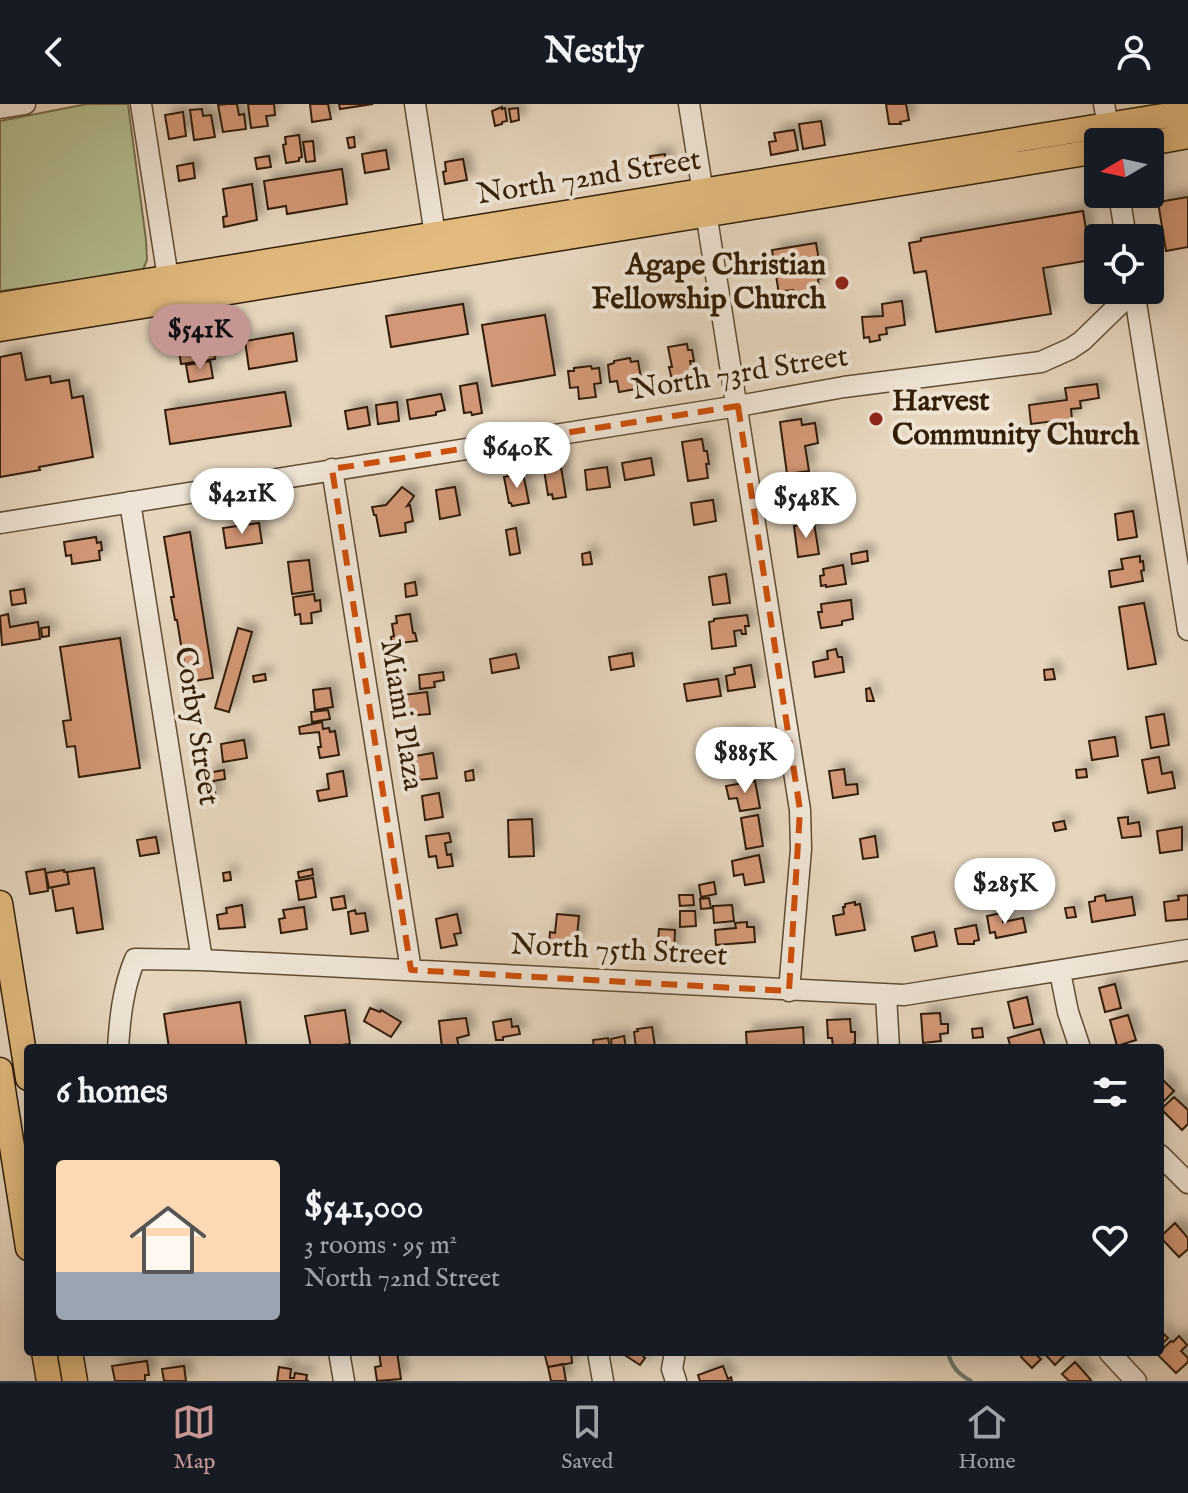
<!DOCTYPE html>
<meta charset="utf-8">
<style>
body{margin:0;font-family:"IM FELL English",serif;background:#242831;color:#f1f3f6;height:100vh;display:flex;flex-direction:column;font-size:30px;white-space:nowrap}
*{box-sizing:border-box;margin:0}
p{font-size:26px;color:#9ea1a6}
.icon{flex:none;width:44px;height:44px;fill:none;stroke:currentColor;stroke-width:2;stroke-linecap:round;stroke-linejoin:round}
.map{position:relative;flex:1;overflow:hidden}
.drawer{position:absolute;left:24px;top:940px;width:1140px;height:312px;display:flex;flex-direction:column;background:#171b24;border-radius:8px;box-shadow:0 4px 20px #0003}
.drawer>*{flex:none}
.needle{width:52px;rotate:261deg}
.fabs{position:absolute;left:1084px;top:24px;display:grid;gap:16px}
.fabs a{display:grid;place-items:center;width:80px;height:80px;border-radius:8px;background:#171b24;box-shadow:0 4px 20px #0003;font-size:40px}
.price{position:absolute;translate:-50% -68px;padding:0 18px;border-radius:28px;background:#fff;color:#222;font-size:26px;line-height:52px;filter:drop-shadow(0 2px 4px #0008)}
.price::after{content:'';position:absolute;left:50%;top:48px;width:24px;height:18px;margin-left:-12px;background:inherit;clip-path:polygon(0 0,100% 0,50% 100%)}
.price.selected{background:#c59692;color:#111}
ul{padding:0;list-style:none}
li{display:flex;align-items:center;gap:24px;height:200px;padding:0 32px}
li+li{border-top:2px solid #363941}
li span{display:grid;place-items:center;flex:none;width:224px;height:160px;border-radius:8px;color:#555}
li>.icon{margin-inline-start:auto}
span .icon{width:96px;height:96px;fill:#fffc;stroke-width:1}
li b{font-size:34px}
h2{display:flex;justify-content:space-between;align-items:center;height:96px;padding:0 32px;font-size:34px}
header{display:flex;justify-content:space-between;align-items:center;height:104px;padding:0 32px;background:#171b24;font-size:36px;font-weight:800}
.tabs{display:flex;justify-content:space-around;align-items:center;height:112px;border-top:2px solid #363941;background:#171b24;font-size:22px;color:#9ea1a6}
.tabs a{display:grid;justify-items:center;gap:4px}
.tabs .selected{color:#c59692}
.map>svg:first-child{display:block}
</style>
<header><svg class="icon" aria-label="back" viewBox="0 0 24 24"><path d="M15 5l-7 7 7 7"/></svg>Nestly<svg class="icon" aria-label="person" viewBox="0 0 24 24"><circle cx="12" cy="8" r="4"/><path d="M4 21q1-7 8-7t8 7"/></svg></header>
<div class="map">
<svg width="1188" height="1277" viewBox="0 0 1188 1277">
<defs>
<filter id="shadow"><feDropShadow dx="7" dy="-7" stdDeviation="4" flood-color="#0004"/></filter>
</defs>
<rect width="100%" height="100%" fill="#e6d6be"/>
<filter id="stains"><feTurbulence type="fractalNoise" baseFrequency=".0025" numOctaves="4"/><feColorMatrix values="0 0 0 0 .2 0 0 0 0 .09 0 0 0 0 .02 0 0 0 .5 -.17"/></filter>
<radialGradient id="worn" r=".72"><stop offset=".6" stop-color="#630" stop-opacity="0"/><stop offset="1" stop-color="#630" stop-opacity=".3"/></radialGradient>
<path fill="#b5be91" stroke="#746e4c" stroke-width="2" d="M87 0H128L146 136 147 156 142 168 0 187V17Z"/>
<g fill="none" stroke-linecap="round" stroke-linejoin="round">
<path stroke="#6f7b71" stroke-width="4" d="M948 1248C951 1262 958 1270 971 1277"/>
</g>
<path fill="#d29776" stroke="#321f07" stroke-width="2" filter="url(#shadow)" d="M227 0H237L239 11 244 10 246 25 223 28 218 1Z
M248 0H274L275 11 266 12 268 22 251 24Z
M310 0H328L331 15 312 18Z
M339 0H373L340 5Z
M886 0H906L909 16 900 18 901 20H889Z
M502 3V5L505 4 507 17 502 18V20L495 22 492 7Z
M518 4 519 16 511 18 509 5Z
M202 5 203 12 211 11 215 33 194 36 190 6Z
M183 8 186 32 169 35 165 11Z
M821 17 825 41 803 45 799 20Z
M794 26 798 46 771 51 769 38 776 37 774 29Z
M299 31 302 53 299 54V57L286 59 283 41 286 40 285 33Z
M354 33 355 43 349 44 347 34Z
M313 37 315 57 306 58 303 38Z
M386 46 389 65 365 69 362 50Z
M665 50 668 68 652 70 650 52Z
M269 52 271 63 257 65 255 54Z
M463 55 467 76 445 80 443 68 446 67 445 58Z
M193 59 195 74 179 77 177 62Z
M342 65 347 100 287 110 286 102 268 105 264 77Z
M252 80 257 116 224 123 223 113 227 112 223 85Z
M1188 93V143L1166 147 1158 98Z
M1083 107 1091 156 1043 164 1051 210 936 228 926 167 914 169 909 139 921 137V134Z
M816 139 822 174 818 175 819 184H808L809 190 794 193 793 186 784 187V189L779 190 772 146Z
M902 197 905 221 886 224 887 230 879 231 880 236 870 238 869 233 864 234 862 213 883 212 882 200Z
M463 200 468 230 391 243 386 212Z
M545 211 555 271 492 282 482 221Z
M211 227 215 255 181 260 177 232Z
M293 229 297 257 249 265 245 237Z
M687 240 688 246H692L694 257H690L693 272 672 276 669 263H672L668 243Z
M21 249 26 276 50 272 51 279 69 276 72 294 83 292 93 353 39 363 40 366 0 373V253Z
M630 254 631 258 638 257 641 274 634 276 636 285 619 288 617 277 610 278 608 261 614 259V257Z
M210 257 213 274 189 278 186 261Z
M591 262 592 265 599 264 601 279 594 280 596 293 579 295 578 283 570 284 568 267H574V264Z
M477 279 482 309 472 311 471 308 464 309 460 282Z
M1097 280 1099 294 1080 297 1081 304 1071 305 1072 315 1031 320 1029 301 1067 296 1065 284Z
M285 288 291 322 170 340 165 306Z
M441 290 445 306 436 308V311L410 315 407 296Z
M397 298 399 317 378 320 376 301Z
M367 303 370 321 348 325 345 307Z
M801 315 802 321 815 319 818 339 805 342 809 367 787 370 780 318Z
M702 335 704 347H707L709 360H706L708 374 688 377 682 338Z
M651 354 654 371 625 376 622 359Z
M561 363 566 393 553 395 552 390 548 391 544 366Z
M607 363 610 383 587 386 585 366Z
M523 369 529 399 512 402 511 399H509L504 373Z
M808 377 813 409 793 412 788 380Z
M402 383 414 392 407 402 410 401 413 417 405 419 406 428 380 432 376 411H374L372 403 386 401Z
M455 383 460 411 440 415 436 386Z
M713 396 716 417 694 421 691 399Z
M1133 407 1137 433 1118 436 1115 410Z
M259 419 262 439 226 444 223 424Z
M814 419 819 450 798 453 794 422Z
M516 424 520 449 510 451 506 426Z
M190 428 213 574 187 578 177 516H175L171 493H174L164 433Z
M96 433 97 439 101 438 102 446 99 447 100 456 72 460 71 451 66 452 64 438Z
M867 447 868 457 852 460 851 450Z
M590 448 592 460 583 461 582 450Z
M1140 452V458L1143 457 1144 466 1141 467 1143 477 1111 483 1109 467 1123 465 1121 455Z
M309 456 313 487 292 490 288 458Z
M843 461 846 480 826 483V481L821 482 820 472 824 471 823 465Z
M726 470 730 499 713 501 709 473Z
M415 478 417 491 406 493 405 480Z
M24 485 26 499 12 501 10 487Z
M314 490 315 497 320 496 321 507 311 509 312 519 301 520 300 510 295 511 293 493Z
M851 496 853 515 842 517V521L821 524 818 508H822L821 500Z
M1144 499 1156 560 1128 565 1119 503Z
M8 510 10 523 38 518 40 535 2 541 0 512Z
M410 510 413 529H415L417 537 392 540 391 533 394 532 392 520 397 519 396 512Z
M747 511 749 522H745L746 530H742L741 526 734 527 736 542 712 545 709 518 714 517V515Z
M49 523V532L42 533 41 524Z
M238 524 252 528 229 608 215 604Z
M120 534 140 664 79 673 75 642 67 643 63 617 71 616 60 543Z
M836 545 838 553H842L844 568 815 573 813 558 828 555 827 547Z
M632 549 634 562 611 566 609 553Z
M516 550 519 564 492 569 490 555Z
M751 561 755 583 728 587 726 572 735 570 734 564Z
M1053 565 1055 575 1045 576 1044 566Z
M443 568 444 576 434 578 435 583 420 585 419 571Z
M265 570 266 576 254 578 253 572Z
M718 575 721 592 687 597 684 580Z
M330 584 333 603 315 606 313 586Z
M870 584 874 597H867L866 585Z
M427 588 430 610 405 612 403 591Z
M328 606 330 615 312 618 311 608Z
M1164 610 1169 641 1151 644 1146 613Z
M322 618 323 625 329 624 330 628 335 627 339 651 320 654 318 643H321L319 628 300 630 299 623Z
M737 629 738 633 749 631 752 651 733 654 730 643 723 644 721 634Z
M1115 633 1118 652 1092 656 1089 637Z
M244 636 247 654 223 658 221 640Z
M433 649 437 674 419 676 415 652Z
M1159 653 1162 670 1172 668 1175 684 1148 689 1142 656Z
M844 665 846 681 857 680 858 690 833 694 829 667Z
M1086 665 1087 673 1077 674 1076 666Z
M224 666 225 675 213 677 216 694 201 697 198 678 209 676 208 669Z
M473 666 474 676 466 677 465 668Z
M343 667 347 692 319 697 317 687 329 685 327 670Z
M755 677 760 704 740 707 737 694 729 695 726 682Z
M439 689 443 713 425 716 422 692Z
M758 711 763 742 746 745 741 714Z
M1128 713V720L1139 718 1141 732 1122 734 1118 714Z
M532 715 534 752 509 753 508 716Z
M1064 717 1066 725 1055 727 1053 719Z
M1182 723V746L1160 749 1157 727Z
M449 729 451 738 445 739 447 751 451 750 453 762 438 764 436 752 429 753 426 732Z
M875 732 878 753 863 755 860 735Z
M156 733 159 749 140 752 137 736Z
M759 751 764 778 745 781 743 770 734 772 732 757Z
M94 764 103 825 77 829 73 804 56 807 52 783 69 780 67 768Z
M45 765 48 787 30 790 26 768Z
M312 765 313 771 299 774 298 768Z
M64 766V768H67L69 780 49 784 46 769Z
M230 768 231 776 224 777 223 769Z
M313 774 316 793 299 796 296 777Z
M714 778 716 790 701 793 699 781Z
M679 791H693L694 801 680 802Z
M1105 791 1106 797 1132 793 1135 811 1092 818 1089 798 1095 797V793Z
M1188 791V815L1166 817 1164 798 1179 796 1178 792Z
M344 792 346 804 333 806 331 794Z
M709 794 711 804 701 805 700 795Z
M855 798V801L860 800 865 826 836 831 833 812 844 810 843 803H845V800Z
M242 801 245 823 219 825 217 811 227 809 226 804Z
M732 801 734 817 714 819 713 802Z
M304 803 307 825 281 829 279 815 285 814 283 806Z
M1074 803 1076 813 1067 814 1065 804Z
M355 806 356 810 365 809 368 827 351 830 348 808Z
M680 807H695L696 822 680 823Z
M1002 809 1003 818 1023 814 1026 828 996 834 995 828 990 829 987 812Z
M457 810 461 829 454 830 457 841 441 844 436 815Z
M557 810 579 812 576 841 570 840V843L549 840 550 828 555 829Z
M747 818V823H754L755 838 716 841 715 826 736 824 735 819Z
M976 821 979 836 974 837V840H958L955 825Z
M659 825 675 826 674 851 657 850Z
M934 828 937 842 915 847 912 833Z
M1115 880 1121 904 1105 908 1099 884Z
M1027 893 1033 920 1014 924 1008 898Z
M240 898 247 944H169L164 910Z
M370 904 380 908 381 906 401 918 391 933 364 917Z
M345 906 350 940 341 941 342 944H311L305 912Z
M940 909 941 920H948V929L940 930 941 937 923 939 921 910Z
M1128 911 1136 936 1117 942 1110 916Z
M466 914 469 931 457 934 459 944H442L439 917Z
M511 915 512 923 518 922 520 930 503 933V936H496L493 918Z
M850 915 851 928H855V940H853V944H833L832 934H828L827 916Z
M652 923 655 942 662 941 663 944H636L634 928 638 927 637 925Z
M803 923 804 942 747 944 746 928Z
M982 924 983 933 973 934 972 925Z
M1040 925 1045 942 1011 944 1008 934Z
M624 932 626 944H612L611 935Z
M608 934 610 944H585L594 943 593 936Z
M1160 973 1174 987 1160 1001Z
M1174 993 1188 1006V1020L1182 1026 1161 1005Z
M1175 1119 1188 1134V1145L1179 1153 1160 1133Z
M1160 1226 1168 1234 1160 1242Z
M1179 1232 1187 1241 1181 1247 1188 1254V1258L1176 1269 1157 1250 1171 1237 1173 1238Z
M379 1248H397L401 1275 377 1277 375 1263 381 1262Z
M544 1248H571L572 1259 548 1263Z
M620 1248H646L643 1252 645 1254 640 1261Z
M1026 1248H1033L1041 1255 1032 1264 1021 1253Z
M1043 1248H1065L1067 1249 1055 1261Z
M147 1257 149 1271H145V1277H115L112 1262Z
M1075 1258 1091 1276 1089 1277H1069L1062 1270Z
M563 1260 566 1277H551L548 1263Z
M184 1262 186 1277H164L162 1265Z
M723 1262 728 1275 731 1273 732 1277H700L698 1271Z
M279 1263 291 1265 290 1274H294L295 1269 307 1271 306 1276 309 1277H277Z"/>
<g fill="none" stroke-linecap="round" stroke-linejoin="round">
<g stroke="#5f4d35" stroke-width="23">
<path id="minor" d="M141 0 168 174
M415 0 435 131
M689 0 800 706 801 745 789 887
M1104 0 1111 38
M0 4 25 0
M1119 90 1126 134
M1134 186 1188 526
M332 365 411 866
M130 398 202 856
M0 419 738 302 844 283 1041 258 1070 245 1082 237 1121 199 1124 193 1135 188
M1060 868 1068 908 1080 944
M886 891 889 944
M118 944C120 913 123 884 135 855L202 856 904 891 1188 846
M1160 1051 1188 1079
M339 1248 344 1277
M598 1248 603 1277
M675 1248 672 1265 676 1277
M1109 1248 1136 1277"/>
</g>
<g stroke="#321f07" stroke-width="27">
<path id="major" d="M1150 39 1188 32
M0 201 1188 8
M0 225 1098 47
M0 799 28 974
M0 966 28 1144
M44 1248 49 1277
M70 1248 75 1277"/>
</g>
<use href="#minor" stroke="#efe4d5" stroke-width="20"/>
<use href="#major" stroke="#e3bb7f" stroke-width="24"/>
</g>
<path fill="none" stroke="#cd500b" stroke-width="6" stroke-dasharray="16 10" stroke-linejoin="round" d="M738 302 800 706 789 887 411 866 332 365Z"/>
<g fill="#8f2418" stroke="#efe4d5" stroke-width="3">
<circle cx="842" cy="179" r="8"/>
<circle cx="876" cy="315" r="8"/>
</g>
<g text-anchor="middle" dominant-baseline="central" stroke-width="8" stroke-linejoin="round" paint-order="stroke">
<g font-size="30" fill="#321f07" stroke="#efe4d5">
<text transform="translate(589 74) rotate(-9)">North 72nd Street</text>
<text transform="translate(740 270) rotate(-9)">North 73rd Street</text>
<text transform="translate(401 611) rotate(81)">Miami Plaza</text>
<text transform="translate(196 622) rotate(81)">Corby Street</text>
<text transform="translate(619 847) rotate(3)">North 75th Street</text>
</g>
<g font-size="30" font-weight="bold" fill="#321f07" stroke="#efe4d5" text-anchor="end">
<text x="826" y="162">Agape Christian<tspan x="826" dy="34">Fellowship Church</tspan></text>
<text x="892" y="298" text-anchor="start">Harvest<tspan x="892" dy="34">Community Church</tspan></text>
</g>
</g>
<rect width="100%" height="100%" filter="url(#stains)"/>
<rect width="100%" height="100%" fill="url(#worn)"/>
</svg>
<div class="fabs">
<a><svg class="needle" viewBox="-14 -14 28 28"><path d="M0-13l5 13h-10z" fill="#e53935"/><path d="M0 13l5-13h-10z" fill="#9ea1a6"/></svg></a>
<a><svg class="icon" aria-label="locate" viewBox="0 0 24 24"><circle cx="12" cy="12" r="6"/><path d="M12 2v4M12 18v4M2 12h4M18 12h4"/></svg></a>
</div>
<b class="price selected" style="left:200px;top:268px">$541K</b>
<b class="price" style="left:517px;top:386px">$640K</b>
<b class="price" style="left:242px;top:432px">$421K</b>
<b class="price" style="left:806px;top:436px">$548K</b>
<b class="price" style="left:745px;top:691px">$885K</b>
<b class="price" style="left:1005px;top:822px">$285K</b>
<section class="drawer">
<h2>6 homes<svg class="icon" aria-label="filters" viewBox="0 0 24 24"><path d="M4 7h16M4 17h16"/><circle cx="9" cy="7" r="2"/><circle cx="15" cy="17" r="2"/></svg></h2>
<ul>
<li><span style="background:linear-gradient(#ffd9b3 70%,#9aa5b1 0)"><svg class="icon" aria-label="home" viewBox="0 0 24 24"><path d="M3 11l9-7 9 7M6 9v11h12V9"/></svg></span><div><b>$541,000</b><p>3 rooms · 95 m²</p><p>North 72nd Street</p></div><svg class="icon" aria-label="heart" viewBox="0 0 24 24"><path d="M12 20l-8-8c-3-5 5-10 8-4 3-6 11-1 8 4z"/></svg></li>
</ul>
</section>
</div>
<nav class="tabs">
<a class="selected"><svg class="icon" aria-label="map" viewBox="0 0 24 24"><path d="M3 6l6-2 6 2 6-2v14l-6 2-6-2-6 2zM9 4v14M15 6v14"/></svg>Map</a>
<a><svg class="icon" aria-label="saved" viewBox="0 0 24 24"><path d="M7 4h10v16l-5-4-5 4z"/></svg>Saved</a>
<a><svg class="icon" aria-label="home" viewBox="0 0 24 24"><path d="M3 11l9-7 9 7M6 9v11h12V9"/></svg>Home</a>
</nav>
